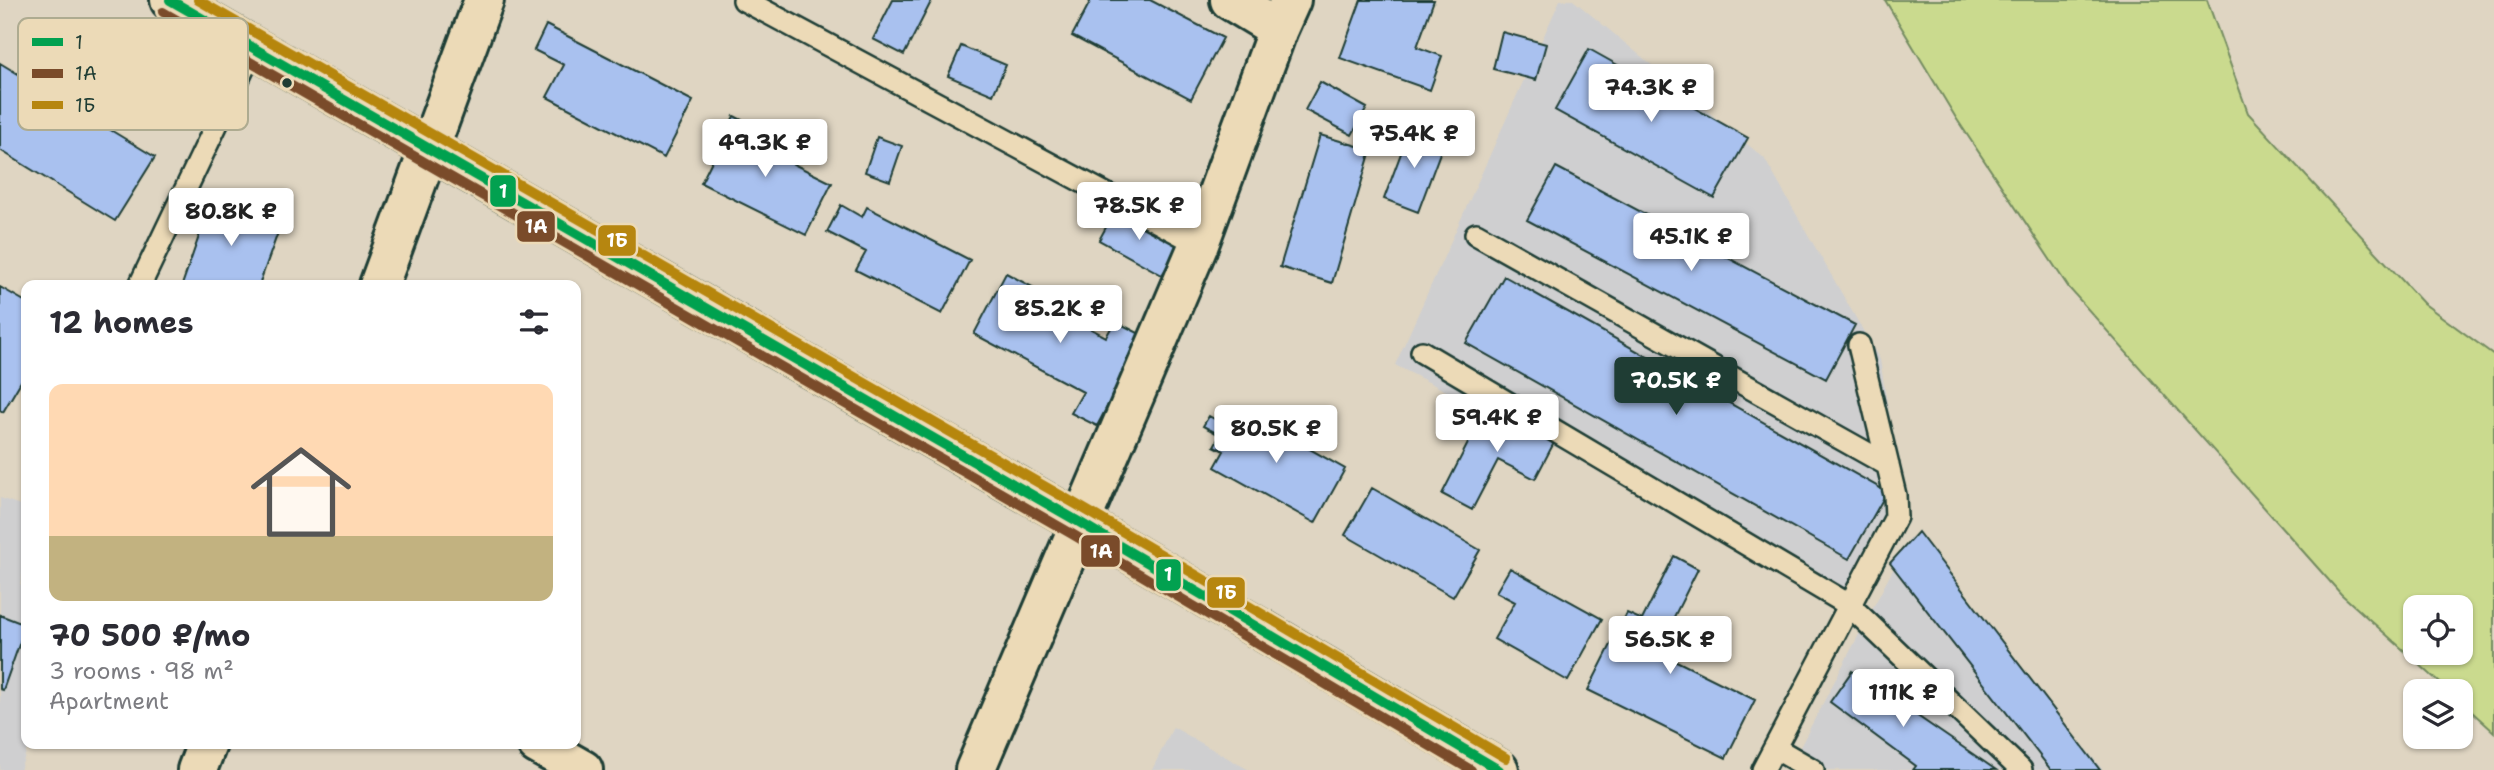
<!DOCTYPE html>
<meta charset="utf-8">
<style>
body{margin:0;font-family:"Shantell Sans",sans-serif;background:#f2f2f3;color:#2b2b33;height:100vh;display:flex;flex-direction:column;font-size:26px;white-space:nowrap}
*{box-sizing:border-box;margin:0}
p{font-size:23px;color:#7c7c81}
.icon{flex:none;width:38px;height:38px;fill:none;stroke:currentColor;stroke-width:2;stroke-linecap:round;stroke-linejoin:round}
.map{position:relative;flex:1;overflow:hidden}
.sheet{position:absolute;left:21px;top:280px;width:560px;height:469px;display:flex;flex-direction:column;background:#fff;border-radius:14px;box-shadow:0 2px 5px #0004}
.sheet>*{flex:none}
.fabs{position:absolute;left:2403px;top:595px;display:grid;gap:14px}
.fabs a{display:grid;place-items:center;width:70px;height:70px;border-radius:14px;background:#fff;box-shadow:0 2px 5px #0004;font-size:35px}
.price{position:absolute;translate:-50% -60px;padding:0 16px;border-radius:7px;background:#fff;color:#222;font-size:23px;line-height:46px;filter:drop-shadow(0 2px 4px #0008)}
.price::after{content:'';position:absolute;left:50%;top:42px;width:21px;height:16px;margin-left:-10px;background:inherit;clip-path:polygon(0 0,100% 0,50% 100%)}
.price.on{background:#1f3d34;color:#fff}
ul{padding:0;list-style:none}
li{display:grid;align-content:center;gap:14px;height:371px;padding:0 28px}
li+li{border-top:2px solid #e1e1e2}
li span{display:grid;place-items:center;height:217px;border-radius:14px;color:#555}
li>.icon{margin-inline-start:auto}
span .icon{width:126px;height:126px;fill:#fffc;stroke-width:1}
li b{font-size:30px}
h2{display:flex;justify-content:space-between;align-items:center;height:84px;padding:0 28px;font-size:30px}
.map>svg:first-child{display:block}
</style>
<div class="map">
<svg width="2494" height="770" viewBox="0 0 2494 770">
<rect width="100%" height="100%" fill="#dfd5c2"/>
<filter id="ink" filterUnits="userSpaceOnUse"><feTurbulence type="fractalNoise" baseFrequency=".0143" numOctaves="2"/><feDisplacementMap in="SourceGraphic" scale="14" xChannelSelector="R" yChannelSelector="G"/><feConvolveMatrix kernelMatrix="1 2 1 2 8 2 1 2 1" color-interpolation-filters="sRGB"/></filter>
<g filter="url(#ink)">
<path fill="#cfcfd0" d="M1560 0H1573L1764 158 1880 360 1899 476V506L1844 594 1395 365Z
M0 498 26 507V564L20 584 26 587V744H29L20 770H0Z
M1910 537 2103 770H1788Z
M1173 727 1249 770H1152Z"/>
<path fill="#cada8e" stroke="#748c61" stroke-width="2" fill-rule="evenodd" d="M1885 0H2207L2248 113 2423 303 2494 355V732L2461 702 2460 691H2449L2341 594 2069 288 1956 118ZM2415 607H2460V653H2415Z"/>
<path fill="#a9c1ef" stroke="#1f3d34" stroke-width="2" d="M893 0H932L904 55 873 39Z
M1091 0H1150L1223 38 1191 99 1072 36Z
M1361 0H1434L1417 47 1442 56 1430 90 1340 58Z
M546 25 693 101 664 158 547 97 564 65 534 50Z
M1502 32 1546 44 1536 80 1493 69Z
M961 46 1006 65 993 95 948 76Z
M1589 49 1748 138 1714 198 1555 110Z
M0 63 155 157 115 221 0 150Z
M1320 82 1367 108 1352 135 1305 110Z
M734 116 765 132 757 146 832 183 806 235 701 183Z
M1410 129 1444 142 1418 212 1384 199Z
M1320 135 1371 150 1332 283 1280 267Z
M877 137 902 146 890 181 865 172Z
M1556 167 1855 325 1826 379 1527 220Z
M212 199 281 224 259 285H182Z
M841 205 862 217 867 207 970 260 942 314 856 270 866 252 827 232Z
M1116 209 1180 244 1162 275 1099 240Z
M1006 273 1036 289 1031 297 1106 337 1115 321 1144 336 1097 426 1071 413 1083 392 974 334Z
M1504 276 1887 492 1849 559 1466 343Z
M0 287 26 302V373L3 412 0 410Z
M1488 404 1556 439 1535 479 1498 460 1472 510 1442 494Z
M1244 412 1345 469 1315 523 1215 467 1224 451 1214 446 1220 435 1203 426 1209 416 1234 430Z
M1372 488 1480 550 1453 597 1345 535Z
M1918 532 2100 770H2051L1890 563Z
M1674 556 1698 569 1665 635 1644 624 1636 641 1755 700 1726 758 1588 690 1627 613 1642 620Z
M1510 568 1602 619 1568 681 1494 639 1515 602 1496 592Z
M0 615 26 625 3 690 0 689Z
M1852 671 1996 770H1913L1916 766 1830 702Z"/>
<g fill="none" stroke-linecap="round" stroke-linejoin="round">
<g stroke="#1f3d34" stroke-width="26">
<path id="service" d="M744 0 1199 244
M1476 234 1888 465
M140 285 253 48
M1422 352 1849 605 2021 770
M1775 748 1813 770
M1763 770 1896 517 1895 495 1859 345"/>
</g>
<g stroke="#1f3d34" stroke-width="44">
<path id="minor" d="M1230 0 1278 29
M379 285 484 0
M537 744 583 770
M197 770 207 744
M975 770 1199 244 1278 29 1291 0"/>
</g>
<g stroke="#1f3d34" stroke-width="44">
<path id="secondary" d="M170 0 1079 522 1499 770"/>
</g>
<use href="#service" stroke="#ecdab7" stroke-width="21"/>
<use href="#minor" stroke="#ecdab7" stroke-width="38"/>
<use href="#secondary" stroke="#ecdab7" stroke-width="38"/>
<g stroke="#ecdab7" stroke-width="16">
<path id="bus-1" d="M170 0 1079 522 1499 770"/>
</g>
<g stroke="#ecdab7" stroke-width="16">
<path id="bus-2" d="M163 12 1072 534 1471 770"/>
</g>
<g stroke="#ecdab7" stroke-width="16">
<path id="bus-3" d="M198 0 1086 510 1506 758"/>
</g>
<use href="#bus-1" stroke="#02a150" stroke-width="10"/>
<use href="#bus-2" stroke="#7a4b2a" stroke-width="10"/>
<use href="#bus-3" stroke="#b68610" stroke-width="10"/>
</g>
</g>
<circle fill="#1f3d34" stroke="#ecdab7" stroke-width="2.5" cx="287" cy="83" r="6"/>
<rect x="18" y="18" width="230" height="112" rx="10" fill="#ecdab7" stroke="#aeab90" stroke-width="2"/>
<rect x="32" y="38" width="31" height="8" fill="#02a150"/>
<rect x="32" y="69" width="31" height="9" fill="#7a4b2a"/>
<rect x="32" y="101" width="31" height="8" fill="#b68610"/>
<g font-size="19" fill="#1f3d34">
<text x="75" y="49">1</text>
<text x="75" y="80">1А</text>
<text x="75" y="112">1Б</text>
</g>
<g stroke="#ecdab7" stroke-width="2.5">
<rect x="489" y="174" width="28" height="34" rx="7" fill="#02a150"/>
<rect x="516" y="210" width="40" height="33" rx="7" fill="#7a4b2a"/>
<rect x="597" y="224" width="40" height="33" rx="7" fill="#b68610"/>
<rect x="1080" y="534" width="41" height="34" rx="7" fill="#7a4b2a"/>
<rect x="1155" y="558" width="27" height="34" rx="7" fill="#02a150"/>
<rect x="1206" y="576" width="40" height="33" rx="7" fill="#b68610"/>
</g>
<g font-size="19" text-anchor="middle" font-weight="bold" fill="#fff">
<text x="503" y="198">1</text>
<text x="536" y="233">1А</text>
<text x="617" y="247">1Б</text>
<text x="1101" y="558">1А</text>
<text x="1168" y="581">1</text>
<text x="1226" y="599">1Б</text>
</g>
</svg>
<div class="fabs">
<a><svg class="icon" aria-label="locate" viewBox="0 0 24 24"><circle cx="12" cy="12" r="6"/><path d="M12 2v4M12 18v4M2 12h4M18 12h4"/></svg></a>
<a><svg class="icon" aria-label="layers" viewBox="0 0 24 24"><path d="M12 4l9 5-9 5-9-5zM3 14l9 5 9-5"/></svg></a>
</div>
<b class="price" style="left:1651px;top:124px">74.3K ₽</b>
<b class="price" style="left:1414px;top:170px">75.4K ₽</b>
<b class="price" style="left:765px;top:179px">49.3K ₽</b>
<b class="price" style="left:1139px;top:242px">78.5K ₽</b>
<b class="price" style="left:231px;top:248px">80.8K ₽</b>
<b class="price" style="left:1691px;top:273px">45.1K ₽</b>
<b class="price" style="left:1060px;top:345px">85.2K ₽</b>
<b class="price on" style="left:1676px;top:417px">70.5K ₽</b>
<b class="price" style="left:1497px;top:454px">59.4K ₽</b>
<b class="price" style="left:1276px;top:465px">80.5K ₽</b>
<b class="price" style="left:1670px;top:676px">56.5K ₽</b>
<b class="price" style="left:1903px;top:729px">111K ₽</b>
<section class="sheet">
<h2>12 homes<svg class="icon" aria-label="filters" viewBox="0 0 24 24"><path d="M4 7h16M4 17h16"/><circle cx="9" cy="7" r="2"/><circle cx="15" cy="17" r="2"/></svg></h2>
<ul>
<li><span style="background:linear-gradient(#ffd9b3 70%,#c2b280 0)"><svg class="icon" aria-label="home" viewBox="0 0 24 24"><path d="M3 11l9-7 9 7M6 9v11h12V9"/></svg></span><div><b>70 500 ₽/mo</b><p>3 rooms · 98 m²</p><p>Apartment</p></div></li>
</ul>
</section>
</div>
